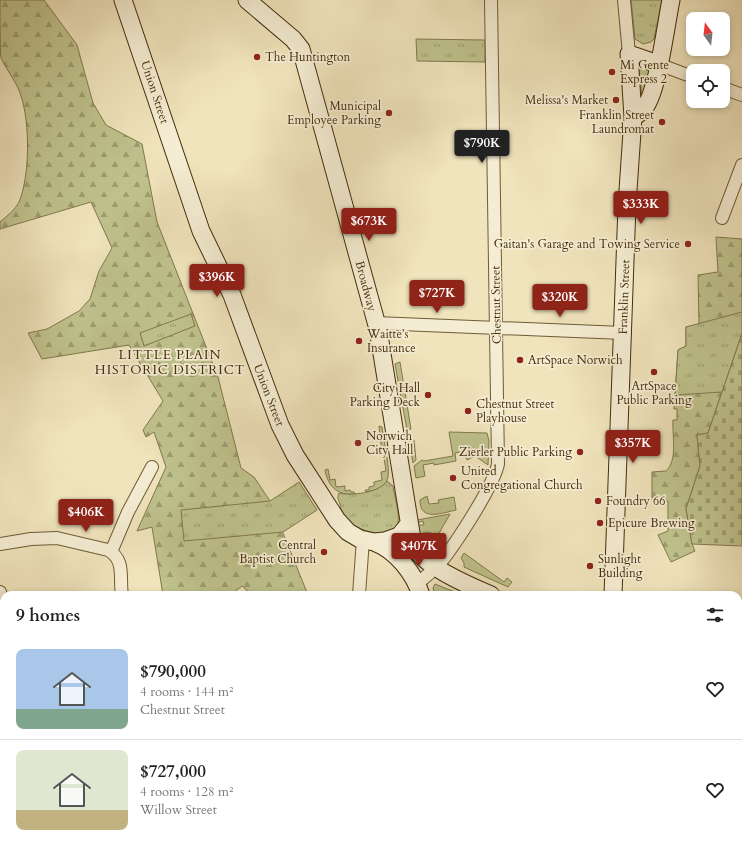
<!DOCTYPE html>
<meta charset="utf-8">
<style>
body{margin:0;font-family:Cardo,serif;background:#f2f2f2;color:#222;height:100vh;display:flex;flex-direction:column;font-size:15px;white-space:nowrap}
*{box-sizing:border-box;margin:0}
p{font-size:13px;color:#767676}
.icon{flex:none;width:22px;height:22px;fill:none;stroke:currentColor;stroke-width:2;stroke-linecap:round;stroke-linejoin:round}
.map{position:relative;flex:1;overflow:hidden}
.details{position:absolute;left:0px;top:591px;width:742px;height:256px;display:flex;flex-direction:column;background:#fff;border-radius:12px 12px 0 0;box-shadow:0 2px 6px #0003}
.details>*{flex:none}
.needle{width:26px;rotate:345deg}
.controls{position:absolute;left:686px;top:12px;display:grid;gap:8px}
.controls a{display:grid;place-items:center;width:44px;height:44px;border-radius:8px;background:#fff;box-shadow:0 2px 6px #0003;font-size:20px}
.price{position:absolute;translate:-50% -34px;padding:0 9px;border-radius:4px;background:#8f2418;color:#fff;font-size:13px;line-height:26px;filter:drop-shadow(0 1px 2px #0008)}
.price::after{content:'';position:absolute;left:50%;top:24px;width:12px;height:9px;margin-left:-6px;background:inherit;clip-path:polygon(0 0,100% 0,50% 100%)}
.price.selected{background:#222;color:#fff}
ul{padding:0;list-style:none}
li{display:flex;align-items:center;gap:12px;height:100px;padding:0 16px}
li+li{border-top:1px solid #e0e0e0}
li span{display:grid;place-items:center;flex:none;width:112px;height:80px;border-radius:8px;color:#555}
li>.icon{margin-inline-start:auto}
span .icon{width:48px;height:48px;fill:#fffc;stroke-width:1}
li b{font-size:17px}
h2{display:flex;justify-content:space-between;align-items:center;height:48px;padding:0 16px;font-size:17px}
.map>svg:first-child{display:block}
</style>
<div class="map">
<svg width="742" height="847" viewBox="0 0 742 847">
<defs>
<pattern id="forest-firs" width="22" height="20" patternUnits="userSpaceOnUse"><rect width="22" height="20" fill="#bfc28d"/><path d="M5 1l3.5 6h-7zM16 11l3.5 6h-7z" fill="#9d9e71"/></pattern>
<pattern id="cemetery-stones" width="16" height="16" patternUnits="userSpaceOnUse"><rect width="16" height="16" fill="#bfc28d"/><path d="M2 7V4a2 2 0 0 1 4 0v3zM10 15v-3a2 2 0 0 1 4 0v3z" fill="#9d9e71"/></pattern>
<pattern id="park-tufts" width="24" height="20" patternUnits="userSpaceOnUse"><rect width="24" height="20" fill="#bfc28d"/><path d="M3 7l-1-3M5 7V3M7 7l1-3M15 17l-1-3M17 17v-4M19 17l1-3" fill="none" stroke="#9d9e71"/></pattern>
</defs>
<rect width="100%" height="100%" fill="#f0e4bc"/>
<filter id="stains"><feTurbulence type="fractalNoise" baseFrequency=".005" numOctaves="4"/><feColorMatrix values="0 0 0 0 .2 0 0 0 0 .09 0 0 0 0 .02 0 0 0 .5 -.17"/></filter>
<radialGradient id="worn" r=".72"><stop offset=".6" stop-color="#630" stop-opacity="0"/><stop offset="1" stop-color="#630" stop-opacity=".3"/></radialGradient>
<path fill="#bfc28d" stroke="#82784c" d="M641 67 651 68 642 97 639 73Z
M400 362 411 429 407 430 395 364Z
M379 426 382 427 386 452 382 453Z
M449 432 487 433 489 441 488 465 475 456 467 460 466 457 462 456 461 452 455 453 456 461 434 465V463L423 465 425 476 416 478 414 466 422 460 424 461 453 456Z
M414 440 416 460 413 463 409 441Z
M387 457C390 479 390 488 366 492L365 490H369V487L374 486V482L382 480 381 472 386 471 384 458Z
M328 469 330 480 335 479 336 487 345 486V491L350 490 351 492H354L355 494C337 496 328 486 325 470Z
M427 496 429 504 439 503 438 500 454 497 456 510C442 513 420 522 420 500Z
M450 514 438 535 427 532 420 534 418 525H424L423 521 417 523V520Z
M464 553 504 582 507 578 512 582 508 587 464 567V563L461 558Z
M435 584 460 594V595H435L433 588Z
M106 843H126L129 847H95Z"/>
<path fill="url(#forest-firs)" stroke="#82784c" d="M0 0H44L77 45 93 103 106 125 142 144 157 222 218 377 241 468 254 477 270 501 308 595H252L242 586 230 595H163L152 527 137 531 166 467 154 432 146 437 143 430 163 401 129 345 42 359 28 333 47 329 79 311 90 299 99 271 112 248 91 202 0 229V222C7 216 15 210 19 202 30 176 30 123 21 96 17 82 7 71 1 58 0 51 0 11 0 0Z
M716 237 742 239V333L708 433 697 435 700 466 686 509 692 544 695 551 671 562 658 535 668 531V501L652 500V472L666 471C678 460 672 436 673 420H677V409H674L678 350 686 346V327L699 324 698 275 718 272Z
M0 620 4 631V740L0 741Z"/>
<path fill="url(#cemetery-stones)" stroke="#82784c" d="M742 333V546L692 544 686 509 700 466 697 435 708 433Z"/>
<path fill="url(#park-tufts)" stroke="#82784c" d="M631 0H662L654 39 651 42 643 44 635 39Z
M416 39 485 40V62L417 61Z
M742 312V333L722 392 675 395 678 350 686 346V327Z
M191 314 195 326 144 346 140 333Z
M387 481 393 486C394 496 400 512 398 523 393 542 360 531 349 522 344 517 341 511 340 504 338 499 337 498 339 493 350 496 380 493 387 481Z
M299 482 317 510 283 532 184 541 181 510 270 501Z"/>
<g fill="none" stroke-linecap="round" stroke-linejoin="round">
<g stroke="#6f5b37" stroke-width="14">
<path id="street" d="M624 0 629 54
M658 64 693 77
M723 88 742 95
M722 218 742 165
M376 323 623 333
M0 544 31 539 57 538 108 550C126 560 119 578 122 595
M111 552 128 512 152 467
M417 584C425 577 433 571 440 563 455 545 494 485 498 464L491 0
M0 592 4 605
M359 595 363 539
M738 697 742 696
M0 748 4 746
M0 763H4
M63 847 75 843"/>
</g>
<g stroke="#442d0b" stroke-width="19">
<path id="secondary" d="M123 0 201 231 232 295 280 425 295 455 337 520 348 532 360 539 374 542 385 541 399 536 409 524
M247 0 293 39 301 49 378 329 412 539C415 544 417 551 421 555 433 570 472 587 491 595
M633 117C637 115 642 112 645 107 658 90 666 24 671 0
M374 542C396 550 414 573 421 595
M613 595 627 205 633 117 629 54 658 64
M337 847 351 843
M457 847 458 843"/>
</g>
<use href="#street" stroke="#f5edd3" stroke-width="12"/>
<use href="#secondary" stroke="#f5edd3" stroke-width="17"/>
</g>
<g fill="#8f2418" stroke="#f5edd3" stroke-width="1.5">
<circle cx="257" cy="57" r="4"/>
<circle cx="612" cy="72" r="4"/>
<circle cx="616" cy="100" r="4"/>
<circle cx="389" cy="113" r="4"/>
<circle cx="662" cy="122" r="4"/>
<circle cx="688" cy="244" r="4"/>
<circle cx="359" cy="341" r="4"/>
<circle cx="520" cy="360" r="4"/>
<circle cx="654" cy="372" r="4"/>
<circle cx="428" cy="395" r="4"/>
<circle cx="468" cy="411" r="4"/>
<circle cx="358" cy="443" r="4"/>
<circle cx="580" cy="452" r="4"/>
<circle cx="453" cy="478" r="4"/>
<circle cx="598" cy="501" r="4"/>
<circle cx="600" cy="523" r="4"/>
<circle cx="324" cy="552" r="4"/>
<circle cx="590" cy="566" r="4"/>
</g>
<g text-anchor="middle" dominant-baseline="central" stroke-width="3.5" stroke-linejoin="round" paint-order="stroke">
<g font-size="12" fill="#442d0b" stroke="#f5edd3" text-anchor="start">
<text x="265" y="57">The Huntington</text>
<text x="620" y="65">Mi Gente<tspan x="620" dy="14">Express 2</tspan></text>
<text x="608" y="100" text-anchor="end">Melissa's Market</text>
<text x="381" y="106" text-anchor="end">Municipal<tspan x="381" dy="14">Employee Parking</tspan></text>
<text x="654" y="115" text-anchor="end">Franklin Street<tspan x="654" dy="14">Laundromat</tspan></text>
<text x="680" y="244" text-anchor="end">Gaitan's Garage and Towing Service</text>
<text x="367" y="334">Waitte’s<tspan x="367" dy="14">Insurance</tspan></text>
<text x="528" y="360">ArtSpace Norwich</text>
<text x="654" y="386" text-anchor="middle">ArtSpace<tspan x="654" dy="14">Public Parking</tspan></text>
<text x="420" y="388" text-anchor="end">City Hall<tspan x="420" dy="14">Parking Deck</tspan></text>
<text x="476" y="404">Chestnut Street<tspan x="476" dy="14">Playhouse</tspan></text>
<text x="366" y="436">Norwich<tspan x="366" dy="14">City Hall</tspan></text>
<text x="572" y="452" text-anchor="end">Zierler Public Parking</text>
<text x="461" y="471">United<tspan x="461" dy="14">Congregational Church</tspan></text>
<text x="606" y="501">Foundry 66</text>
<text x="608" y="523">Epicure Brewing</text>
<text x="316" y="545" text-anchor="end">Central<tspan x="316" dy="14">Baptist Church</tspan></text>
<text x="598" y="559">Sunlight<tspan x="598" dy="14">Building</tspan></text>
</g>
<g font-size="12" fill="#442d0b" stroke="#f5edd3">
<text transform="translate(155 92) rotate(72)">Union Street</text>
<text transform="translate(366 286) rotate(75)">Broadway</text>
<text transform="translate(624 297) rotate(-88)">Franklin Street</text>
<text transform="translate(496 305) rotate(-91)">Chestnut Street</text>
<text transform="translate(269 395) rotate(69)">Union Street</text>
</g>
<g font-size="13" letter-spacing="1" fill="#442d0b" stroke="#f5edd3">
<text x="170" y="355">LITTLE PLAIN<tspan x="170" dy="15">HISTORIC DISTRICT</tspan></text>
</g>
</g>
<rect width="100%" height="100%" filter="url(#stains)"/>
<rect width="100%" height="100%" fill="url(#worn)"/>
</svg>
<div class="controls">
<a><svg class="needle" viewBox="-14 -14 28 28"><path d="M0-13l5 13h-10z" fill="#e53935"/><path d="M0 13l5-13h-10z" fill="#767676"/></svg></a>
<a><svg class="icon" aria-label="locate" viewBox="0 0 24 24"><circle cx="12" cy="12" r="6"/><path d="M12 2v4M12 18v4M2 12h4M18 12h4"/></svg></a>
</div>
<b class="price selected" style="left:482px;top:164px">$790K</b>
<b class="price" style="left:641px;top:225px">$333K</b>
<b class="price" style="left:369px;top:242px">$673K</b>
<b class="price" style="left:217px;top:298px">$396K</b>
<b class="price" style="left:437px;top:314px">$727K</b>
<b class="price" style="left:560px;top:318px">$320K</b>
<b class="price" style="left:633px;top:464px">$357K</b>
<b class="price" style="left:86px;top:533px">$406K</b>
<b class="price" style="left:419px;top:567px">$407K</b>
<section class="details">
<h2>9 homes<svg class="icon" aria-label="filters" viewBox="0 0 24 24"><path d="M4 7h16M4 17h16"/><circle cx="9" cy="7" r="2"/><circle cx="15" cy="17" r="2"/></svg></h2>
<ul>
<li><span style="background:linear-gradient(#a9c7e8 75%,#7fa58c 0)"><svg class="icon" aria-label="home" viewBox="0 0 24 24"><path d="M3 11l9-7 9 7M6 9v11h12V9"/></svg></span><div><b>$790,000</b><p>4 rooms · 144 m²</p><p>Chestnut Street</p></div><svg class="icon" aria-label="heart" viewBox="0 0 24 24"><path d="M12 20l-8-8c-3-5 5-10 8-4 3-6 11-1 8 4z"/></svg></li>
<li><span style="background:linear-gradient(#dfe7d0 75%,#c2b280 0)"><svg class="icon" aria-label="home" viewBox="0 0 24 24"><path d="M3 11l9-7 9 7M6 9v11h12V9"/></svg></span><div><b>$727,000</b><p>4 rooms · 128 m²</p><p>Willow Street</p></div><svg class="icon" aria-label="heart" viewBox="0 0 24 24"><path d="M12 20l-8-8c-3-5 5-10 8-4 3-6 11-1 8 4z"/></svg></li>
</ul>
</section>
</div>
